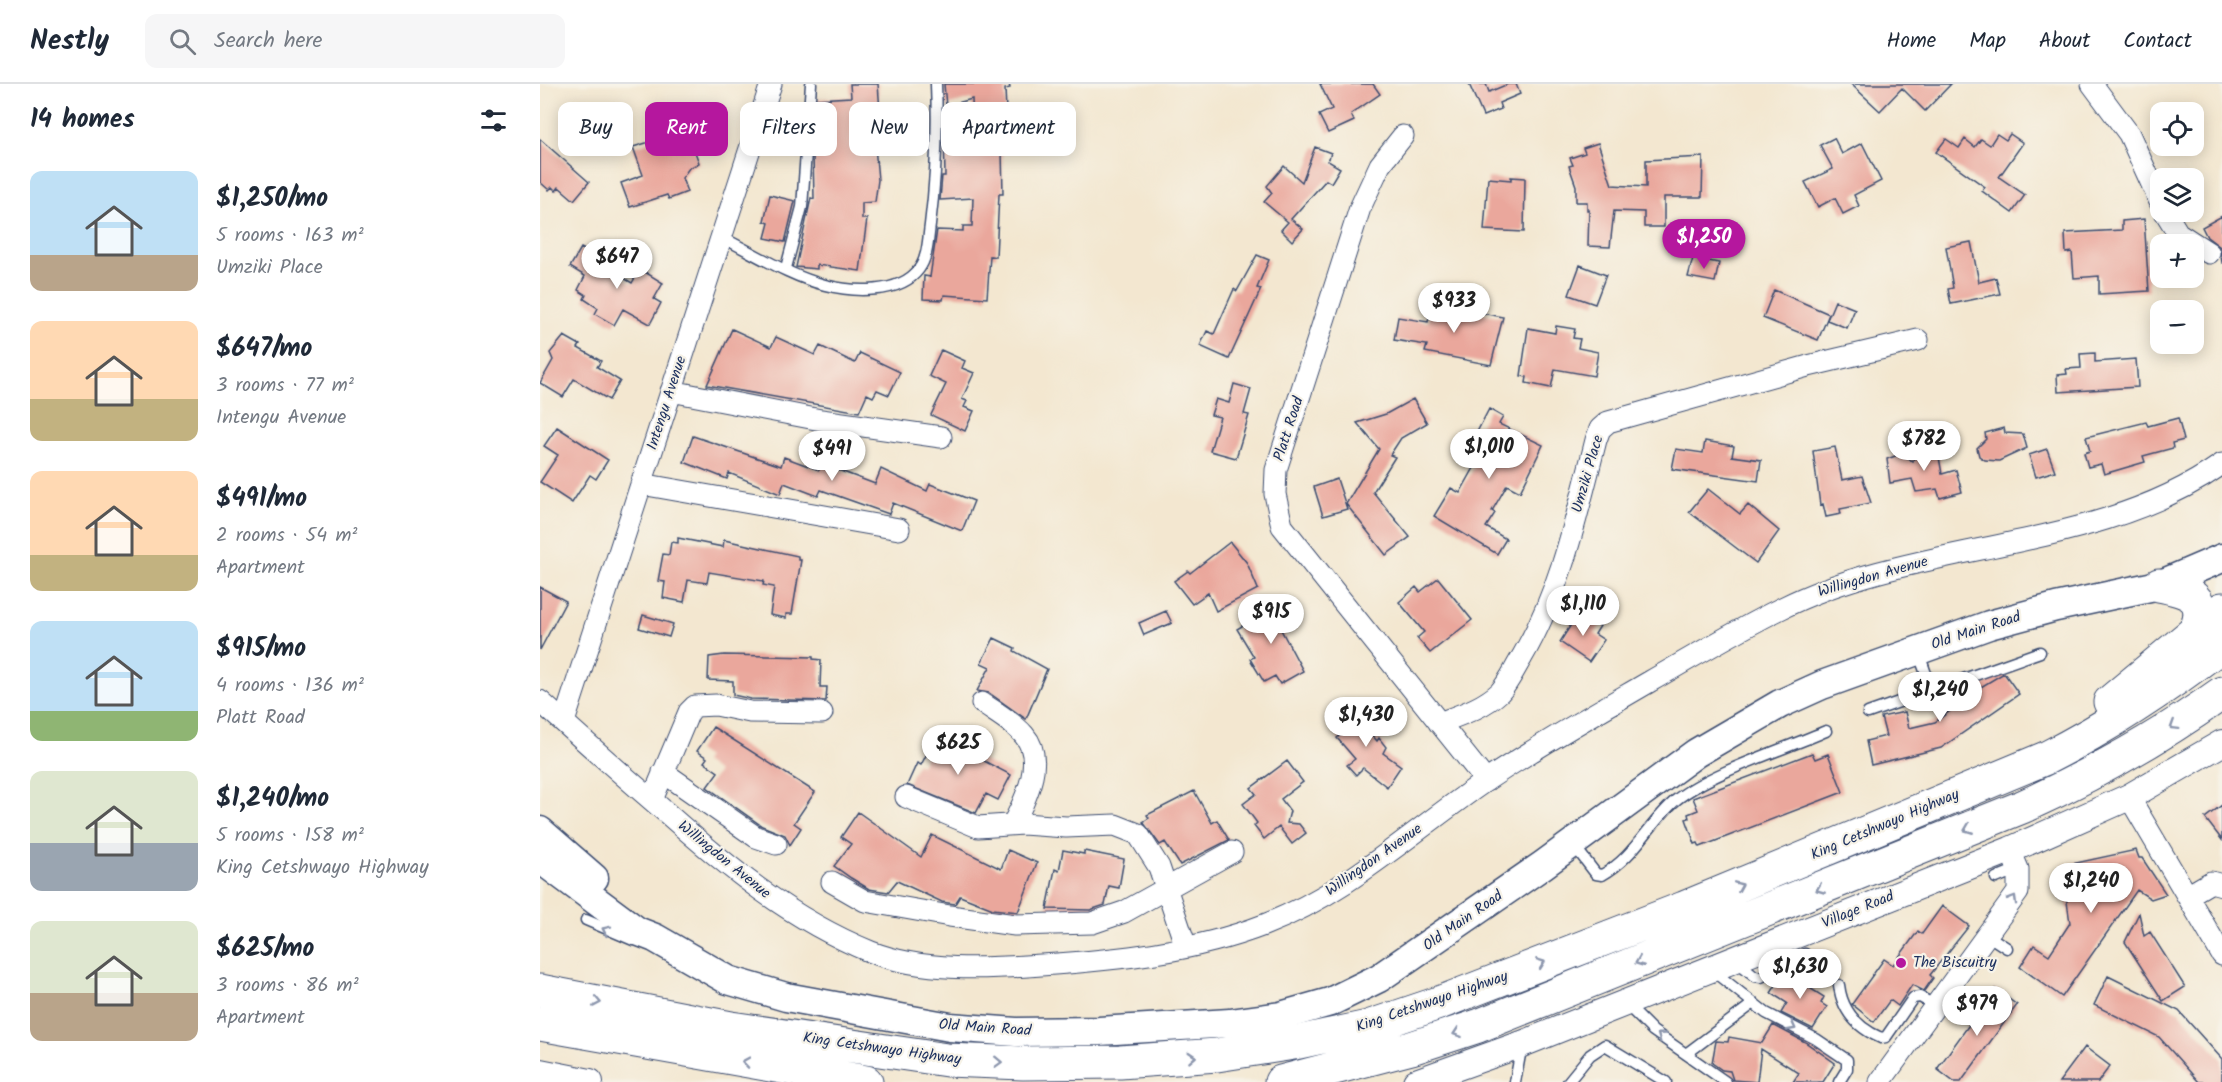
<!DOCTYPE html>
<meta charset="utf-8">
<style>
body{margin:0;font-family:Kalam,sans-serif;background:#f6f6f7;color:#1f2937;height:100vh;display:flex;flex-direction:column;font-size:22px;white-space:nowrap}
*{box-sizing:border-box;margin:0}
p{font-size:20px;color:#747a83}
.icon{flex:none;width:33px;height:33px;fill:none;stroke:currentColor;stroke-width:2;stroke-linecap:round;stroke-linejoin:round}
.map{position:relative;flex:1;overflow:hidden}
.side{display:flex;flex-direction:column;background:#fff;width:540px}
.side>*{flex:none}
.banner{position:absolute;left:18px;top:18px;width:570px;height:54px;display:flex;gap:12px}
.tools{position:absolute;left:1610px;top:18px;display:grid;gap:12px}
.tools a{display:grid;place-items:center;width:54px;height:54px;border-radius:12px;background:#fff;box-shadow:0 3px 15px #0003;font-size:30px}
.price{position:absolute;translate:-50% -51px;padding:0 14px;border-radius:21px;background:#fff;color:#222;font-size:20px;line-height:39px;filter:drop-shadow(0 2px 3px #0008)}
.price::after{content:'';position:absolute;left:50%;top:36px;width:18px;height:14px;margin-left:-9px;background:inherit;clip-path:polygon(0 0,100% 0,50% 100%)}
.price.on{background:#b5179e;color:#fff}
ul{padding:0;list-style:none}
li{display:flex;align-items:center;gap:18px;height:150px;padding:0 30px}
li span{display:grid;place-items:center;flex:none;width:168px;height:120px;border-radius:12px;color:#555}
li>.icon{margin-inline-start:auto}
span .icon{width:72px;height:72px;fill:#fffc;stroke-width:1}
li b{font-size:26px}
h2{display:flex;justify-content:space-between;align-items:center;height:72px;padding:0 30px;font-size:26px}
.tag{padding:0 21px;border-radius:12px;background:#fff;box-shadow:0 3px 15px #0003;font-size:21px;line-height:54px}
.tag.on{background:#b5179e;color:#fff}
header{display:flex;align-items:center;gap:36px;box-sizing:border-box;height:84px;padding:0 30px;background:#fff;border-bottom:2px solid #e0e1e3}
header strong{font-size:28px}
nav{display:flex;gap:33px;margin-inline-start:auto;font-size:21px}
.search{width:420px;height:54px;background:#f6f6f7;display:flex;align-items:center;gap:15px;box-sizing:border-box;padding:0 21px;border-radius:12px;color:#747a83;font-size:22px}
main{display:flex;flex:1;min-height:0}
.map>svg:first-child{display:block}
</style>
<header>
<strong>Nestly</strong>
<div class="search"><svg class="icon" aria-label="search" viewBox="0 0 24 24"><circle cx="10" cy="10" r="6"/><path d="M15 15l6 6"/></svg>Search here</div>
<nav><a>Home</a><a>Map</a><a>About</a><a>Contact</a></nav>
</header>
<main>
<section class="side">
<h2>14 homes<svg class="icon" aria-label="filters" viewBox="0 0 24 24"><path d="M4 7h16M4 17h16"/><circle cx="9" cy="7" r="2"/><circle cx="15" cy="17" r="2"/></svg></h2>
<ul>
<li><span style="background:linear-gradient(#bfe0f5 70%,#b9a48a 0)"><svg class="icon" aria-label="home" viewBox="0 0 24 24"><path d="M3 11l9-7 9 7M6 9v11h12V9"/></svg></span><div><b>$1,250/mo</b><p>5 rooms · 163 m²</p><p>Umziki Place</p></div></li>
<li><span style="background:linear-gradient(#ffd9b3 65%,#c2b280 0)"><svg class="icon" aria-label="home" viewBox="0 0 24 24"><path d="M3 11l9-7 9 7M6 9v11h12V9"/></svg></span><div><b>$647/mo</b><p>3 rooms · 77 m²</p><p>Intengu Avenue</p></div></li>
<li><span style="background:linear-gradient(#ffd9b3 70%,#c2b280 0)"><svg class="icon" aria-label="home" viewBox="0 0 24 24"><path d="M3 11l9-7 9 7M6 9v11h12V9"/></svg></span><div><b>$491/mo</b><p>2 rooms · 54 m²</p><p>Apartment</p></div></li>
<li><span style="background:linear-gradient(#bfe0f5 75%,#8fb573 0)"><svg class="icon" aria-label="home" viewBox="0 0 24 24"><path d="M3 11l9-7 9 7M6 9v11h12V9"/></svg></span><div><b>$915/mo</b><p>4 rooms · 136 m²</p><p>Platt Road</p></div></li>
<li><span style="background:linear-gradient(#dfe7d0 60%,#9aa5b1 0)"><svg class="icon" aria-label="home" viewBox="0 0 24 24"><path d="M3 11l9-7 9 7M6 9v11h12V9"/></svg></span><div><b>$1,240/mo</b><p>5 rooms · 158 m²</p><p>King Cetshwayo Highway</p></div></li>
<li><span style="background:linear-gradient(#dfe7d0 60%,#b9a48a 0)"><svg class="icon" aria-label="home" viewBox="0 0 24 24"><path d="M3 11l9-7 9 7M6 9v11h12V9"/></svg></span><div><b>$625/mo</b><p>3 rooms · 86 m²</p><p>Apartment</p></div></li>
</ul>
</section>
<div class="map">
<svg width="1682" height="998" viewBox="0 0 1682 998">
<rect width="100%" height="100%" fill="#f7f3e8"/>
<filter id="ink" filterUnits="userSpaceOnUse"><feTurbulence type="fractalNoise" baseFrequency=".0167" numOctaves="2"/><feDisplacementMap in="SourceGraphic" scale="12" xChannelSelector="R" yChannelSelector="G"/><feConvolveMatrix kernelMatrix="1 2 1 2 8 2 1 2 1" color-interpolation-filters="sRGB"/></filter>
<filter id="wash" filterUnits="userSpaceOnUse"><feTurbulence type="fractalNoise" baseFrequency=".008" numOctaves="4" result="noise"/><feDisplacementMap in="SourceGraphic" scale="24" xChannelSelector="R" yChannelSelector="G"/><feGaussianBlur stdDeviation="1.35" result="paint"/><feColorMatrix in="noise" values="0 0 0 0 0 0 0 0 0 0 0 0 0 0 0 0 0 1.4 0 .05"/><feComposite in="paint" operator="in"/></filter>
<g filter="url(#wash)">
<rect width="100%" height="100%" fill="#f3e7d0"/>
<g id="blocks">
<path fill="#eaa79c" d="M310 0H338L341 41 320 47 321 52 334 51 338 96 335 118 322 119V135H327L320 187 277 181V185L256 183 271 114 274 115 273 70H278L277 15 311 13Z
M404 0H469L470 4 465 5 468 68H462L463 110H459L456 173 450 172 447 214 404 211 403 216 383 215 384 192 390 193 397 146 423 147V142H432L433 114 400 116 402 92H405L404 48 433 47 432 15 406 22Z
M780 0H833L840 10 811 30 814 37 788 49 779 31 792 25Z
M929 0H946L949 8 968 0H976L980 10 959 19 961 25 943 32Z
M1311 0H1411L1385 27 1362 4 1340 27Z
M146 43 159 79 149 84 142 94 147 108 129 115 127 111 90 123 81 99 103 91 93 63 126 53 125 49Z
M1457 50 1466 56 1470 50 1483 59 1459 93 1485 111 1472 129 1442 107 1445 103 1396 68 1406 55 1419 64 1425 55 1435 63 1441 55 1450 61Z
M1294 54 1302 70 1322 59 1341 97 1314 111 1319 122 1303 130 1295 114 1278 123 1265 98 1293 85 1280 61Z
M0 55 49 98 34 116 19 103 16 107 12 103 9 106 0 98Z
M1058 59 1072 101 1106 103V76L1163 73 1162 113H1124V143H1104V128L1074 127 1070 163 1048 162 1049 126H1047V118H1036V102L1029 82 1033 81 1030 74 1045 69 1043 64Z
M775 63 791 69 788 77 800 84 791 99 786 96 751 135 763 145 752 157 741 146 748 138 724 118 732 109 727 102 744 82 762 98Z
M971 93 985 94 984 148 944 146 948 94 971 96Z
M230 111 255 117 245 158 225 154 229 139 224 137Z
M1682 132V180L1680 163 1667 153 1662 143Z
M1604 135 1609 207 1559 210V192L1534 194 1532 168 1526 169 1525 149 1582 146V137Z
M1431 158 1439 198 1456 194 1460 210 1411 220 1408 205 1413 204 1406 163Z
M41 164 59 174 57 178 92 199 100 185 123 199 114 215 121 219 110 240 83 225 74 241 55 230 58 224 44 215 46 211 38 206 45 192 30 183Z
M717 171 729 176 717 204 721 205 689 275 660 262 667 247 674 250 694 205 697 207Z
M1153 174 1179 179 1175 198 1148 193Z
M1040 181 1066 191 1055 220 1029 211Z
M1234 206 1289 230 1278 256 1223 234Z
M1295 217 1315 225 1307 244 1287 236Z
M892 220 963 233 951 281 885 268 887 261 854 256 858 233 888 238Z
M1016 242 1035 245 1033 254 1040 255 1038 264 1058 268 1054 292 1015 285 1011 304 986 299 987 293 981 292 988 244 1015 249Z
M192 245 231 263 236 253 275 271 280 262 315 279 320 269 360 288 349 311 337 306 333 313 327 310 319 328 167 301Z
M24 252 40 261 38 264 61 277 57 283 80 297 69 316 34 295 23 313 0 299 13 276 10 269Z
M401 266 425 277 422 284 434 289 422 315 427 317 424 323 434 327 425 347 391 331 406 300 389 292Z
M1555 269V278L1596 275 1598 303 1518 308 1517 291 1527 290 1526 285 1541 284 1540 270Z
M694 300 711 305 704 330 709 331 696 374 670 367 680 333 671 331 676 315 689 319Z
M873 315 887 339 861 354 850 371 855 373 833 408 870 453 846 471 806 420 839 365 817 339 846 330Z
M949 325 963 333 959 340 1003 361 980 408 967 401 952 427 955 429 946 443 966 455 957 470 894 432 911 404 920 409 935 382 931 381 935 374 926 369Z
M1638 334 1644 356 1632 359 1633 364 1603 372 1605 378 1564 390 1561 380 1548 383 1544 369 1550 367 1546 353 1606 338 1608 342Z
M17 343 68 376 56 395 50 391 32 419 0 398 18 371 4 362Z
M1464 344 1465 349 1483 350 1487 364 1459 377 1445 376 1439 372 1437 364 1446 355 1445 349Z
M153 352 241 382 244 373 279 386 288 364 305 371 298 386 335 400 341 385 387 407 390 400 434 417 422 447 353 419 349 430 281 406 278 412 244 399 240 410 189 389 187 395 144 378Z
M1165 357 1194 362 1192 372 1221 376 1218 397 1132 385 1136 365 1163 369Z
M1385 358 1392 361 1399 373 1402 390 1416 386 1422 408 1400 414 1397 405 1376 408 1372 395 1350 399 1347 375 1358 371 1373 377 1377 362Z
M1295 363 1302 396 1322 392 1331 419 1300 425 1301 430 1286 433 1283 420 1280 421 1273 367Z
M1507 365 1515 387 1496 393 1489 371Z
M797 395 807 425 783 432 774 403Z
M1168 405 1200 430 1208 421 1239 447 1216 479 1149 428Z
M138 454 183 463 184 456 258 472V476H261L252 530H246V534L230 531 234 503 223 501 224 497 169 488 167 499 148 496 144 518 123 514 125 498 118 497 123 470 129 471 131 458 138 459Z
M690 458 707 479 718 505 676 527 668 509 652 520 634 497 648 487 650 489Z
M898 494 932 536 890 569 877 554 884 548 859 518 876 503 880 508Z
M0 503 26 517 0 566Z
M744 517 753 532 738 540 763 587 740 600 735 592 724 598 710 575 714 573 697 545Z
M626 527 632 539 604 551 599 539Z
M1039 528 1060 542 1055 550 1064 556 1049 578 1020 558Z
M103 531 133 540 129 553 99 544Z
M454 554 475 564 474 567 507 585 486 635 449 609 437 607 450 583 441 579Z
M184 571 273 573V575L281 576 280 603H287L286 617 211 615 193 611V597L168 596 169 573Z
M1464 589 1479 610 1401 664 1331 681 1326 657 1346 652 1341 633 1365 628 1369 644 1395 638 1418 621 1414 615 1433 601 1436 606Z
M824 622 835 636 825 643 837 657 839 654 846 663 843 669 861 682 847 703 823 684 816 691 807 681 815 675 797 654 803 649 797 642Z
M173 643 275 708 254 739 261 744 250 761 245 751 222 742 167 703 178 688 164 678 167 674 157 667Z
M396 652 471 691 458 716 446 710 436 729 367 701 377 679 381 681Z
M1272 669 1275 675 1288 670 1303 708 1160 763 1158 759 1155 760 1146 735 1149 734 1148 730 1158 726 1153 714Z
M747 677 763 698 741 715 750 727 747 739 759 740 766 749 752 760 739 743 724 755 714 742 717 739 703 720 716 710 711 704Z
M654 707 672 739 677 736 689 756 640 781 625 758 620 761 603 738 609 734 607 731Z
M1682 721V756L1665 734Z
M318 728 381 773 392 751 461 785 468 766 497 779 478 828 453 825 420 812 415 820 402 818 357 797 348 808 329 805 311 794 294 782 311 760 301 753Z
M523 766 544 770V767L584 775 579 804 569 802 565 821 550 826 507 825 515 785 519 787Z
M1596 766 1599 774H1602L1626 810 1611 815 1597 806 1522 913 1480 883 1494 861 1509 871 1530 839 1522 782Z
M1402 822 1429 842 1390 891 1393 894 1384 907 1372 901 1358 922 1350 916 1334 938 1312 920 1344 875 1353 881 1378 847 1382 850Z
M1599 829 1604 852 1610 848 1645 903 1623 917 1585 858Z
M1255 888 1271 898 1268 903 1284 913 1281 919 1287 923 1273 945 1241 929 1247 919 1231 909 1243 890 1252 893Z
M1568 892 1639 927 1682 975V998H1659L1619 953 1554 921Z
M1455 905 1477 921 1421 998H1414L1397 985Z
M1233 941 1265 958 1295 979 1283 998H1253L1259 989 1221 965 1217 998 1193 996 1190 987 1182 986 1172 979 1176 957 1188 958 1189 953 1222 959Z
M1545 963 1570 982 1558 998H1519Z"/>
</g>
</g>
<g filter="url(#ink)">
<use href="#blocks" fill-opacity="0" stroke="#3b4b6f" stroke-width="1.5"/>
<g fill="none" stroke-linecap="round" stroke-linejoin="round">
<g stroke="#3b4b6f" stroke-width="13">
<path id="service" d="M181 153C214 169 249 192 285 201 312 208 360 211 379 185 388 173 388 155 390 141 396 93 398 48 396 0
M246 184 262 123 271 0
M1378 567 1392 607
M1328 629 1500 568
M1033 760 1056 790 1062 791C1095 773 1108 740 1136 716 1169 689 1245 665 1286 647
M1456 794 1478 785
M46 836 93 856
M1447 851 1467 864
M1195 876 1215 892 1221 893 1265 870
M1173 887 1226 929 1276 955 1307 976V985L1299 998
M1299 901C1302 927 1318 944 1341 954L1346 953 1373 914 1380 913 1396 922
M1085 919 1113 947 1186 998
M1146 970 1214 919
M975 998 982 960
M1028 998 1050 971 1065 961 1126 998"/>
</g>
<g stroke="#3b4b6f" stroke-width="23">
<path id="minor" d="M1552 0 1589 50 1620 118
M863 52 840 81 820 124 736 386 735 410 742 442 946 697
M1625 128 1638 149 1669 169
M131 307 281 336 401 353
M101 400 359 445
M0 617C40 653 80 689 121 724 186 782 250 835 331 868 383 888 446 885 501 881 576 876 654 868 724 841 808 809 873 746 947 696 999 661 1054 630 1109 598 1153 573 1197 546 1242 524 1379 455 1555 470 1682 380
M442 619C456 629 473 638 484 651 506 676 485 716 473 740
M24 638 231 0
M899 639C920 631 943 624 960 608 969 598 975 584 982 573 1021 506 1037 431 1056 356L1060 345 1068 338 1268 282 1378 256
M123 688 216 753 236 760
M366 713 438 743 483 740 526 743 575 741 598 750 619 783 646 863
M1589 713 1682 871
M112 716 149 628 155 622 176 621 210 628 282 629
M292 798 325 817 410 832 475 841 552 839 584 828 692 768
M1647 812 1671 798 1682 801
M1340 998 1478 808V785L1470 766"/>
</g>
<g stroke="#3b4b6f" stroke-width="28">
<path id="tertiary" d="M0 988 50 998
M876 998 982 960 1470 766 1589 713 1682 659"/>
</g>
<g stroke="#3b4b6f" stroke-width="31">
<path id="secondary" d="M0 747 54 794
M0 775 97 847 115 854 188 896 246 913 410 943 476 948 559 947 690 939 741 932 790 918 839 894 1003 781 1156 669 1240 620 1282 601 1449 541 1516 523 1619 501 1682 474"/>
</g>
<g stroke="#3b4b6f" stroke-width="35">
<path id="motorway" d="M1619 501C1650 507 1669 513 1655 549
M1570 618 1682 525
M0 907 191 944 407 976 483 979 580 978 677 971 754 959 828 943 899 919 1144 824 1506 674C1569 642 1626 604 1682 561
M0 940 326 998
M741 998 871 964 938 942 1482 723C1553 691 1619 654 1682 609"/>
</g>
<use href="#service" stroke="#fff" stroke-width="10"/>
<use href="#minor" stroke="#fff" stroke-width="21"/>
<use href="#tertiary" stroke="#fff" stroke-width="26"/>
<use href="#secondary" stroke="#fff" stroke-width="28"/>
<use href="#motorway" stroke="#fff" stroke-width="33"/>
</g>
<defs><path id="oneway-chevron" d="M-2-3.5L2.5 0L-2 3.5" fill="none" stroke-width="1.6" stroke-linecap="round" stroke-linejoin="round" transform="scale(1.5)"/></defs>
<g stroke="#8d97ae">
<use href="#oneway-chevron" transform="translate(1634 642) rotate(148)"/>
<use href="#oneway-chevron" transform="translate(1428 745) rotate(158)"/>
<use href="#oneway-chevron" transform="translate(1199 802) rotate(-23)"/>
<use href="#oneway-chevron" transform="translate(1280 805) rotate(158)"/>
<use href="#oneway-chevron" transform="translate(1473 815) rotate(-60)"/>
<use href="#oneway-chevron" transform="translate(66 846) rotate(-154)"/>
<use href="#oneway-chevron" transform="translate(1099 878) rotate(158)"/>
<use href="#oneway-chevron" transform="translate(1001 879) rotate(-21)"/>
<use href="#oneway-chevron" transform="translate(57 918) rotate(11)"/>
<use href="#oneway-chevron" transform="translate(1252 943) rotate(28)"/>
<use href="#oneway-chevron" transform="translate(917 949) rotate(161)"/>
<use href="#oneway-chevron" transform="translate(1121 952) rotate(-144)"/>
<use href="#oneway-chevron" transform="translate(652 973) rotate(-4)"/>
<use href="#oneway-chevron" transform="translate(206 978) rotate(-171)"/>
<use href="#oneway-chevron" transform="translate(458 978) rotate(2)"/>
</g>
</g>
<circle fill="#b5179e" stroke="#f7f3e8" stroke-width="2" cx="1361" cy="879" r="6"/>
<g text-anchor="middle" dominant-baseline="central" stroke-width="4.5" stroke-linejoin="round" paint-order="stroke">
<g font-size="15" fill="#1b2f5e" stroke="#f7f3e8">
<text transform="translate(127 319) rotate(-72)">Intengu Avenue</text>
<text transform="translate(749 345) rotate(-72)">Platt Road</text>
<text transform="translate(1048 390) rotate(-74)">Umziki Place</text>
<text transform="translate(1333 493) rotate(-16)">Willingdon Avenue</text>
<text transform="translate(1436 547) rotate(-18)">Old Main Road</text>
<text transform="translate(1345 741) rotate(-23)">King Cetshwayo Highway</text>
<text transform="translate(184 776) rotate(39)">Willingdon Avenue</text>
<text transform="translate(834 776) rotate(-35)">Willingdon Avenue</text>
<text transform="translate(1318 826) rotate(-22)">Village Road</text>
<text transform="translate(923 837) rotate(-35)">Old Main Road</text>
<text transform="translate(892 918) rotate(-19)">King Cetshwayo Highway</text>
<text transform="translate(445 944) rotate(4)">Old Main Road</text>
<text transform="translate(342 965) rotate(8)">King Cetshwayo Highway</text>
</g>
<g font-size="15" fill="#1b2f5e" stroke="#f7f3e8" text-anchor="start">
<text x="1373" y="879">The Biscuitry</text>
</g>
</g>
</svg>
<div class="tools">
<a><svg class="icon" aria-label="locate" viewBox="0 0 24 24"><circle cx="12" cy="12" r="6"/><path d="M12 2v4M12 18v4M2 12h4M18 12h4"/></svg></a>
<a><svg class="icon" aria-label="layers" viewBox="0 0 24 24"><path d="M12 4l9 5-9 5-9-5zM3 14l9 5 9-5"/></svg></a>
<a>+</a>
<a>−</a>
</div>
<b class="price on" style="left:1164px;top:186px">$1,250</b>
<b class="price" style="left:77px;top:206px">$647</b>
<b class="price" style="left:914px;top:250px">$933</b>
<b class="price" style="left:1384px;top:388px">$782</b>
<b class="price" style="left:949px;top:396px">$1,010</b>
<b class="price" style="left:292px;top:398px">$491</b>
<b class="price" style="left:1043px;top:553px">$1,110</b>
<b class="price" style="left:731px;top:561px">$915</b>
<b class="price" style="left:1400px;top:639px">$1,240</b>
<b class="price" style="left:826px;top:664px">$1,430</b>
<b class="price" style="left:418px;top:692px">$625</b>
<b class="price" style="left:1551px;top:830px">$1,240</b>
<b class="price" style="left:1260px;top:916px">$1,630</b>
<b class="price" style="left:1437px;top:953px">$979</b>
<div class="banner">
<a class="tag">Buy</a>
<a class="tag on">Rent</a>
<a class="tag">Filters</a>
<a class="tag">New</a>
<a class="tag">Apartment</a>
</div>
</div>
</main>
